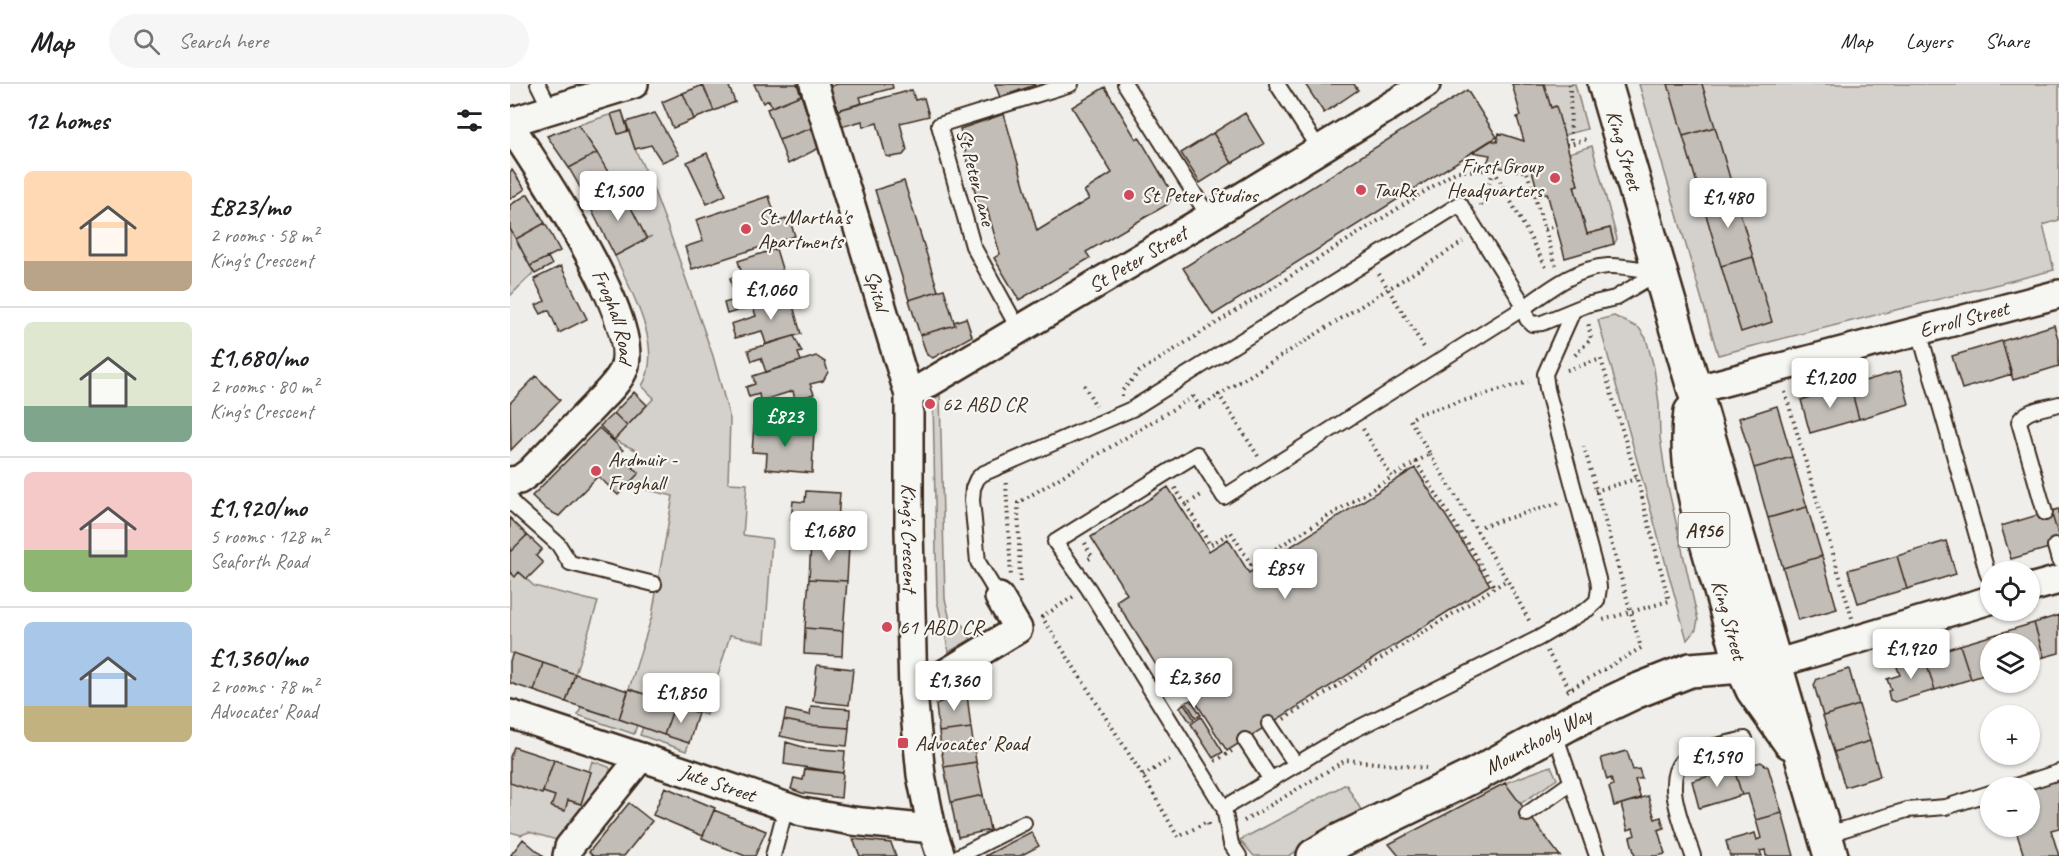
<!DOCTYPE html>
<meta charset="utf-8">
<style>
body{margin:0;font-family:Caveat,sans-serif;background:#f6f6f6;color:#202124;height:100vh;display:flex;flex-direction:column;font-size:22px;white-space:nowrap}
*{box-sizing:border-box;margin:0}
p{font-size:20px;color:#757577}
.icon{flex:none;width:33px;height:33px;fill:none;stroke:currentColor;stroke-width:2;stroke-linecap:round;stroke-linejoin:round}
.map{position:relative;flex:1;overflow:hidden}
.details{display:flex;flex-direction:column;background:#fff;width:510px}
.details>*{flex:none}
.fabs{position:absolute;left:1470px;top:477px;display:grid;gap:12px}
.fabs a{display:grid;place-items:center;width:60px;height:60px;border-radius:50%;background:#fff;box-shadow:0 2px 4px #0004;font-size:30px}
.price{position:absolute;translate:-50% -51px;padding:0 14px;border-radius:6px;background:#fff;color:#222;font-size:20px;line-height:39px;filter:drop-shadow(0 2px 3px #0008)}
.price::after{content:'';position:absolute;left:50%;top:36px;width:18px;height:14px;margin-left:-9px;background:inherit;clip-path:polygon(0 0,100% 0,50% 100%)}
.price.on{background:#0b8043;color:#fff}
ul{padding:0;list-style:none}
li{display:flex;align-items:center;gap:18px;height:150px;padding:0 24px}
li+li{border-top:2px solid #e0e0e0}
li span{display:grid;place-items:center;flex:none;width:168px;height:120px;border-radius:9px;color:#555}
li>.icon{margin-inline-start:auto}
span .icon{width:72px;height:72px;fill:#fffc;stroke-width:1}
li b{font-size:26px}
h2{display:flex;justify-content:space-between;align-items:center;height:72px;padding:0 24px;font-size:26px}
header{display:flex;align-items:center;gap:36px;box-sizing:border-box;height:84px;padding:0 30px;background:#fff;border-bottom:2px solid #e0e0e0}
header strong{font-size:28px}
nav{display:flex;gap:33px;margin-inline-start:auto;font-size:21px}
.search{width:420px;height:54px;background:#f6f6f6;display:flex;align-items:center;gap:15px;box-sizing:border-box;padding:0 21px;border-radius:33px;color:#757577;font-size:22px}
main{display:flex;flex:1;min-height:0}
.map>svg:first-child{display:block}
</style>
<header>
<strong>Map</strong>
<div class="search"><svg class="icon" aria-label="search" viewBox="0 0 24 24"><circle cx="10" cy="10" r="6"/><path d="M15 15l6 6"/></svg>Search here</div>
<nav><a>Map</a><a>Layers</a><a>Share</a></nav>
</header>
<main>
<section class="details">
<h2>12 homes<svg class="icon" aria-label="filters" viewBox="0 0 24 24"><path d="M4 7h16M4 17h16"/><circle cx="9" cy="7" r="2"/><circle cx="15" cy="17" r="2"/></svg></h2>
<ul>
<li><span style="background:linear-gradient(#ffd9b3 75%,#b9a48a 0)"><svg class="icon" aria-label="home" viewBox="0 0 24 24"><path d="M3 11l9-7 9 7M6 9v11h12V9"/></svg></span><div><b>£823/mo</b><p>2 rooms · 58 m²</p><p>King's Crescent</p></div></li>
<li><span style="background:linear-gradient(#dfe7d0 70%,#7fa58c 0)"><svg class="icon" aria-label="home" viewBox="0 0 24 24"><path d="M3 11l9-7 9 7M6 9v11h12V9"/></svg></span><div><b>£1,680/mo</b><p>2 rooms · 80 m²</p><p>King's Crescent</p></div></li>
<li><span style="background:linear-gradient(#f6c9c9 65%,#8fb573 0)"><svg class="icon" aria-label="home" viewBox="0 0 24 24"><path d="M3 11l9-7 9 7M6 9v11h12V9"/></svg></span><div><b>£1,920/mo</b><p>5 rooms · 128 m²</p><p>Seaforth Road</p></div></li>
<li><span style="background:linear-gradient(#a9c7e8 70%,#c2b280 0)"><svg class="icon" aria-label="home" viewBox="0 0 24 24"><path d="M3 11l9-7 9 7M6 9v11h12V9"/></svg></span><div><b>£1,360/mo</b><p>2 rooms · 78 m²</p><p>Advocates' Road</p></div></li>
</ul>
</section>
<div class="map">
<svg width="1549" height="772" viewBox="0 0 1549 772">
<rect width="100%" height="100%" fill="#efeeea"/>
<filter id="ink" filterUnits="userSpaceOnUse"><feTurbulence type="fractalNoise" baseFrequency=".0167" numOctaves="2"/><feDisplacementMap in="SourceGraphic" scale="12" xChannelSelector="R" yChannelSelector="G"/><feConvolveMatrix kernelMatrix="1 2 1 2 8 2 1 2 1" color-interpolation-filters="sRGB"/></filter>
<g filter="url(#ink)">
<path fill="#d4d1cc" stroke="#887e75" stroke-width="1.5" d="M1034 0H1065L1077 45 1054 51 1045 22 1041 24Z
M1129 0H1549V136L1533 141 1544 186 1208 271Z
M112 27 125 65 140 97 158 144 203 272 220 335 218 399 237 400 233 451 262 455 255 558 220 551 196 631 119 605 142 532 163 412 118 401 128 389 117 378 128 367 104 356 144 314 132 302C155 265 121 207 105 172L142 152 136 154 111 104 106 102 68 41Z
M1082 62 1107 155 1104 160 1100 144 1077 150 1064 102 1068 101 1059 69Z
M0 145 24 188 0 212Z
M1104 232 1129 244 1136 254 1144 284 1149 320 1150 353 1156 394 1188 536 1186 545 1177 556 1088 236Z
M430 311 435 515 441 540 449 535 461 555 439 568 427 517 423 316Z
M0 488H9L24 502 88 518 65 590 0 569Z
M71 623 127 641 124 650 68 631Z
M133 643 179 659 176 667 130 651Z
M82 677 99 683 102 689 50 757 19 748 11 751 0 748V697L70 720 81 688 79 687Z
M1041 682 1047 695 1010 720 995 699Z
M836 700 854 731 778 772H744L730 756Z"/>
<path fill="#c2bdb7" stroke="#3b2a1e" stroke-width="1.5" d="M195 0H218L225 18 204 27 193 1Z
M244 0H287L291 11 262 23 259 16 253 19Z
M328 0H382L383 4 350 13 352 19 325 27 318 3Z
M485 0H524L525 1 490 13Z
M795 0H844L848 6 814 29Z
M1002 0H1034L1041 24 1046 22 1068 101 1064 102 1077 150 1100 144 1104 160 1055 174 1037 109 1029 112 1021 83 1002 78 1000 86 977 80 980 71 962 68 981 56 987 58 989 49 1014 57 1007 33 1011 32Z
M1158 0H1192L1205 43 1173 52Z
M193 1 204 27 184 35 173 9Z
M595 3 626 55 629 53 661 107V114L658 120 576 168 580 174 509 216 484 174 490 170 477 125 470 128 450 45 494 30 527 147 579 115 574 107 602 89 562 23Z
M402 6 405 16 414 14 419 32 390 39 397 66 393 71 381 73 376 72 367 39 353 43 352 37 330 43 325 27Z
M957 6 987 53 703 231 673 184Z
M173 9 184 35 163 44 152 18Z
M291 11 302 44 269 56 257 25Z
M112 27 118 47 108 50 101 30Z
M145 29 169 71 152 78 141 61 125 65 116 38Z
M735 29 754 60 722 79 703 49Z
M68 41 87 69 59 84 37 52Z
M1205 43 1224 108 1192 117 1173 52Z
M302 44 309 64 278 80 269 56Z
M703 49 722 79 690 99 671 69Z
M87 69 106 102 78 117 59 84Z
M197 69 216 111 197 120 177 78Z
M2 86 15 105 0 115V88Z
M394 97 428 207 399 216 365 106Z
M111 104 137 155 105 172 79 121Z
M1224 108 1243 173 1211 182 1192 117Z
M18 110 35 139 6 155 0 145V121Z
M259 112 267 138 279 134 285 152 182 185 175 163 193 157 186 136Z
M35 139 50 167 20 182 6 155Z
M266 165 280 211 217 230 214 219 239 212 238 206 224 210 220 194 232 190 228 177Z
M38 173 42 181 25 190 20 182Z
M1243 173 1262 238 1231 248 1211 182Z
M51 182 77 235 49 249 39 226 31 230 26 221 35 217 24 195Z
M434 205 445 241 410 251 399 216Z
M280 211 291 250 256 260 252 247 225 254 221 240 246 232 243 223Z
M456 234 462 252 423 274 417 271 410 251 445 241 444 238Z
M1544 241 1549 258V282L1503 296 1492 257Z
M284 252 292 268 288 269 291 277 256 288 251 274 242 277 238 266Z
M1492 257 1502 290 1452 305 1442 272Z
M306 272 315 278 318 288 313 297 300 300 304 310 285 316 283 307 250 317 249 310 239 313 236 303 245 300 243 292Z
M1390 287 1399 320 1349 335 1340 301Z
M26 292 50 316 1 366 0 319Z
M1340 301 1349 335 1300 349 1291 316Z
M124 308 137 321 117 342 104 329Z
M1267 322 1282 373 1244 384 1229 334Z
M104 329 117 342 104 356 90 342Z
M244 341 304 345 302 389 256 385 257 369 242 368Z
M89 344 113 366 109 371 129 389 108 411 88 392 49 432 37 426 22 412Z
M1282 373 1297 423 1258 434 1244 384Z
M905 384 980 501 717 667 673 598 661 605 606 517 617 510 581 453 658 403 699 467 718 455 739 489Z
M296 407 330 409 327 450 292 447 293 437 281 436 283 417 295 418Z
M1297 423 1312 472 1273 484 1258 434Z
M1549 425V454L1541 427Z
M1541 427 1549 454V461L1501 475 1491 442Z
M0 434 17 451 0 468Z
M17 451 32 465 26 472 33 479 17 495 9 488 5 493 0 488V468Z
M1436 457 1446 490 1397 505 1387 472Z
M301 459 339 462 337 497 299 495Z
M1312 472 1327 525 1288 536 1273 484Z
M1387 472 1397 505 1348 519 1338 486Z
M299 495 337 497 333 547 295 544Z
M1549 531V569L1534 573 1524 539Z
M1524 539 1534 573 1520 577V560H1490L1487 550Z
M295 544 333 547 332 572 294 570Z
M1487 550 1490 560H1480V589L1461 595 1450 561Z
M1450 561 1461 595 1425 606 1414 572Z
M3 569 33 579 24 607 0 599V577Z
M1414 572 1425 606 1385 618 1380 616 1378 607 1381 606 1377 595 1390 591 1387 583 1390 579Z
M33 579 65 590 56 618 24 607Z
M307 581 343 585 339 621 303 617Z
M1339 585 1349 621 1313 632 1304 601 1307 595Z
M65 590 118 607 109 635 56 618Z
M456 602 461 644 429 648 426 621Z
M119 605 165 620 154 651 109 635Z
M681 616 691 631 686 634 676 618Z
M674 619 684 635 680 638 670 623Z
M165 620 188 629 179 659 154 651Z
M1349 621 1360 657 1324 668 1313 632Z
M301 622 340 625 339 644 299 641 274 636 276 626 300 631Z
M691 633 713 668 703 674 681 640Z
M274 636 299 641 339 644 337 662 297 658 270 652Z
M461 644 466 678 434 683 429 648Z
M1360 657 1370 692 1335 703 1324 668Z
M276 658 296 664 335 667 333 689 274 680Z
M4 663 44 676 32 710 0 699V673Z
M1117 667 1123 686 1129 685 1132 694 1125 696 1131 715 1104 722 1099 703 1103 701 1101 694 1097 696 1091 674Z
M44 676 81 688 71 720 58 716 55 727 41 723 45 712 33 708Z
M466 678 473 711 441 718 434 683Z
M1251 678 1258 683 1272 729 1246 736 1238 710 1232 711 1224 685Z
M295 685 333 689 331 714 292 709 281 705 284 694 293 696Z
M1224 685 1232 711 1189 724 1182 697Z
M1549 693V744L1541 746 1549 772H1514L1506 747 1498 749 1496 742H1520V709L1522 708 1520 702Z
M995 699 1050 772H889L879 760Z
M155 703 205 724 193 752 143 731Z
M473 711 480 746 448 753 441 718Z
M1138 712 1145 735 1151 733 1154 744 1148 746 1155 770 1147 772H1125L1120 753 1125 751 1123 744 1118 746 1111 720Z
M119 719 142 737 114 772H83L79 768Z
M204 726 256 747 245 772H235L192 754Z
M1272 729 1284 772H1256L1255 766 1250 767 1252 772H1220L1216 757 1245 749 1247 756 1251 754 1246 736Z
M521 748 529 762 510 772H475Z
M13 755 33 772H0Z
M343 755 381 759 386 772H350Z"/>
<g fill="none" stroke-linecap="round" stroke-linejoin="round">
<g stroke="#3b2a1e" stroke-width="18">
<path id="lane" d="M28 0 41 26
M615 0 699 133
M767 0 809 65
M1063 227 1035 290 1037 305 1088 495 1089 504 1087 517 1078 525 1029 554 840 648 714 724 578 504 545 458 687 370 714 413 1015 223C1040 205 1066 184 1098 182 1114 181 1133 186 1149 188
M509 246 463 162 429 41 561 0
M1409 247 1478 491
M0 413 4 421 48 460 60 479 144 500
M1535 429 1509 338C1515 325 1536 324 1549 320
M1545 462 1549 476
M489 513 468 478 462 416 463 404 467 395 472 390 622 325 950 120 1015 223 1017 235 1022 240 1032 239 1076 221 1105 214 1149 188
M759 640 786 681
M1044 647 1087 772
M735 656 761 696
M1499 704 1549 688
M714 724 721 760 729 772
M1017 730 1062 698
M1315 751 1397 726 1436 723 1480 709
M263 772 276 723
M449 772 514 739
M1183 772C1175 746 1148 692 1177 673 1193 663 1217 660 1235 655"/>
</g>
<g stroke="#3b2a1e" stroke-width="32">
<g id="street">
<path id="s1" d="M304 0 399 311V446L403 609 411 691 422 745 431 772"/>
<path d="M0 38 124 0"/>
<path id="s2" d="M0 41C28 85 135 240 113 287 107 300 94 311 84 322 63 344 41 366 20 388L9 396 0 397"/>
<path id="s3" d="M1184 306 1549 210"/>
<path id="s4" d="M399 311 699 133 916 0"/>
<path d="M1520 504 1549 496"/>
<path d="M1265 580 1480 516"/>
<path d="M403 609 508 545 489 513"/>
<path id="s5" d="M0 630 179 689 292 728 342 737 422 745"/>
<path d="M57 772 59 763 131 673"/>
</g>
</g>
<g stroke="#3b2a1e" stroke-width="38">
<g id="secondary">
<path id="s6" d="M804 772 829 757 965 691 1067 635 1124 608 1180 586 1259 580"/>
</g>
</g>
<g stroke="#3b2a1e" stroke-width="38">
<g id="primary">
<path id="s7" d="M1095 0 1321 772"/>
<path id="s8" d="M1181 328C1173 380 1190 434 1204 483 1214 516 1223 549 1232 582L1243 606 1280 658"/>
</g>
</g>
<path stroke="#3b2a1e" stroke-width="4" stroke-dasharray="1.5 4.5" stroke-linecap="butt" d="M1060 0 1061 59
M1057 61 1080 54
M1006 86 1017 88 1046 181
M971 122 984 86 988 82
M1035 145 1046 142
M869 190 915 265
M1065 271 1081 255 1078 237
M1057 286 1091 275 1127 395 1159 517 1093 536
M574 301 586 322
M1275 308 1342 534
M612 312V307L629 288 947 87 984 86 1037 185
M683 312 690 323 709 311
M853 345 882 393 906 378 985 504
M920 370 997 496 1021 540
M748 372 709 311 953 158
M906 378 920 370 900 336 908 330 1018 298
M496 399 501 493
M665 404 676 421 694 409
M1085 407 1126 395
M676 421 700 461 721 448 741 480 882 393
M972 442 1049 419
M575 459 582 473 577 476
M510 498 508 419 683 313
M563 513 532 533 633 692 668 753 697 738 699 742
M1037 567 1060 605
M1057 607 1131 564 1074 363
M774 635 997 496
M705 677 722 667
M633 692 663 673
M734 737 836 676 916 684"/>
<use href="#lane" stroke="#f6f6f2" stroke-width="14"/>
<use href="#street" stroke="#f6f6f2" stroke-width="27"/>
<use href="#secondary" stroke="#f6f6f2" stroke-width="33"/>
<use href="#primary" stroke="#f6f6f2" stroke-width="33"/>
</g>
</g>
<g fill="#d1495b" stroke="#f6f6f2" stroke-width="2">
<circle cx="1045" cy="94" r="6"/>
<circle cx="851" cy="106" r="6"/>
<circle cx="619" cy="111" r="6"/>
<circle cx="236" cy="145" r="6"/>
<circle cx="420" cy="320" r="6"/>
<circle cx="86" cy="387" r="6"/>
<circle cx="377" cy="543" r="6"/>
<rect x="387" y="653" width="12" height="12" rx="3"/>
</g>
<g text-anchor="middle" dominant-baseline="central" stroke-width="4.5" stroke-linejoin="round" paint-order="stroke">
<rect fill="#f6f6f2" stroke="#73675e" stroke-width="1.5" x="1168.5" y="429" width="51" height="34" rx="4.5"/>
<g font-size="20" font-weight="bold" fill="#3b2a1e">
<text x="1194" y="446">A956</text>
</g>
<g font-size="21" fill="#3b2a1e" stroke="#f6f6f2">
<text stroke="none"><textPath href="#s7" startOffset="69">King Street</textPath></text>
<text transform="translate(466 93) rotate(75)">St Peter Lane</text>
<text stroke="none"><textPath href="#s4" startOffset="266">St Peter Street</textPath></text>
<text stroke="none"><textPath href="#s1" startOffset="216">Spital</textPath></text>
<text stroke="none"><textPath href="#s2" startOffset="219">Froghall Road</textPath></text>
<text stroke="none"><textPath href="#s3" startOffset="279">Erroll Street</textPath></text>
<text stroke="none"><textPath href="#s1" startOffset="468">King's Crescent</textPath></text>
<text stroke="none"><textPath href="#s8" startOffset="213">King Street</textPath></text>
<text stroke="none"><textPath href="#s6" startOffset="252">Mounthooly Way</textPath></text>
<text stroke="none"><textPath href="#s5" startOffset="219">Jute Street</textPath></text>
</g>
<g font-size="21" fill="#3b2a1e" stroke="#f6f6f2" text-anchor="start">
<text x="1033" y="82" text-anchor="end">First Group<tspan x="1033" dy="24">Headquarters</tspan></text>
<text x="863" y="106">TauRx</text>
<text x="631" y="111">St Peter Studios</text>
<text x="248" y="133">St. Martha's<tspan x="248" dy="24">Apartments</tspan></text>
<text x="432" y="320">62 ABD CR</text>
<text x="98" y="375">Ardmuir -<tspan x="98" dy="24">Froghall</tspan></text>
<text x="389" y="543">61 ABD CR</text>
<text x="405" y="659">Advocates' Road</text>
</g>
</g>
</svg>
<div class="fabs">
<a><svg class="icon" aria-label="locate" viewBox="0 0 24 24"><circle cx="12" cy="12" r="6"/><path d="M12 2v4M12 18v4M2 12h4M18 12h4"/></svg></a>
<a><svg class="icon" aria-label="layers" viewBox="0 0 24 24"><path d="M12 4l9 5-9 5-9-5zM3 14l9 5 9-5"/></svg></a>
<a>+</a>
<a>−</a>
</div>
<b class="price" style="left:108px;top:138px">£1,500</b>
<b class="price" style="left:1218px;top:145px">£1,480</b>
<b class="price" style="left:261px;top:237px">£1,060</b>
<b class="price" style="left:1320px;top:325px">£1,200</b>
<b class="price on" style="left:275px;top:364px">£823</b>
<b class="price" style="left:319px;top:478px">£1,680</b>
<b class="price" style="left:775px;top:516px">£854</b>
<b class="price" style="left:1401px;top:596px">£1,920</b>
<b class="price" style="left:684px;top:625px">£2,360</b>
<b class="price" style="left:444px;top:628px">£1,360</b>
<b class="price" style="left:171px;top:640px">£1,850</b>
<b class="price" style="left:1207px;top:704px">£1,590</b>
</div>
</main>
